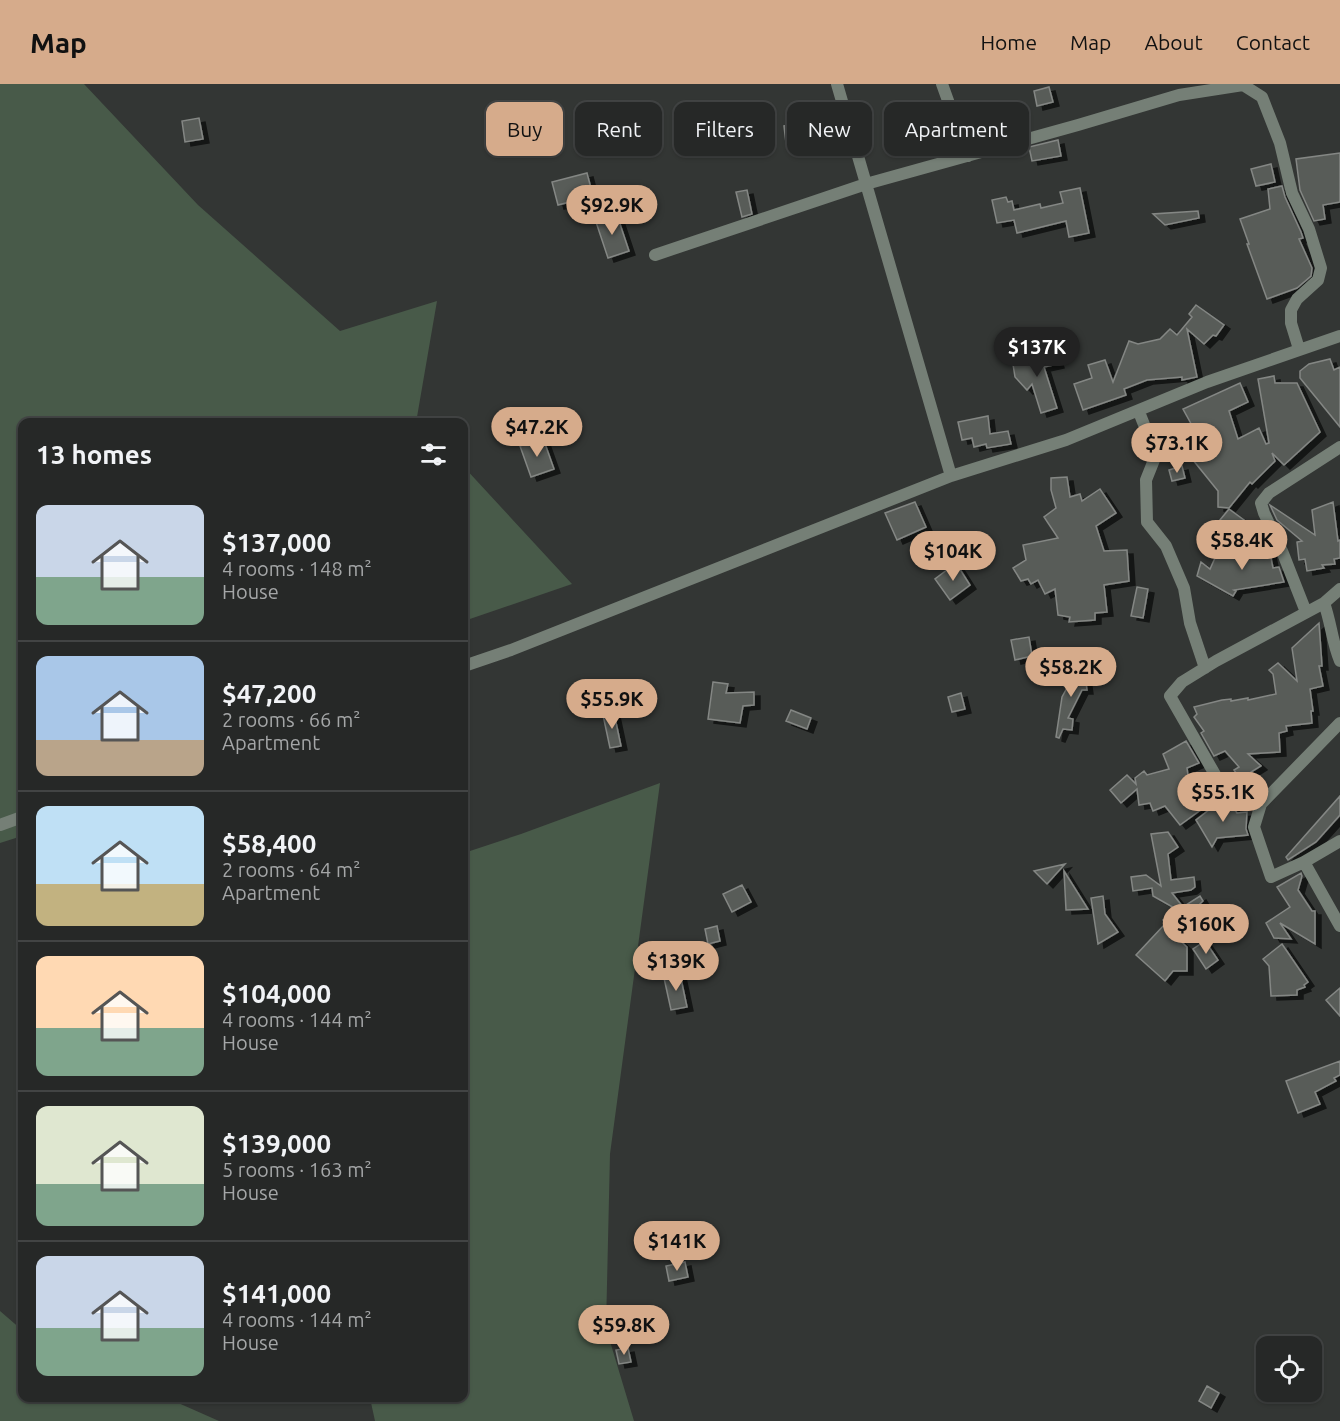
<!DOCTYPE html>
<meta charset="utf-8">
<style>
body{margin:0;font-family:Ubuntu,sans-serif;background:#323433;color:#f1f3f6;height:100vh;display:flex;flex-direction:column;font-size:22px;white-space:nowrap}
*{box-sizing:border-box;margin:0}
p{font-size:20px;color:#a4a6a7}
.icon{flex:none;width:33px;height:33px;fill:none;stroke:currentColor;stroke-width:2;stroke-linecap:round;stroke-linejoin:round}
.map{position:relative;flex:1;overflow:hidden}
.side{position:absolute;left:18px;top:334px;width:450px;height:984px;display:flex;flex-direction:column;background:#262827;border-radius:12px;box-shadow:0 2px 4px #0004,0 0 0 2px #424444}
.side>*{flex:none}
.banner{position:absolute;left:486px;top:18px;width:570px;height:54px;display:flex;gap:12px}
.controls{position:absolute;left:1256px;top:1252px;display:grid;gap:12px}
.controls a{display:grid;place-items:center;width:66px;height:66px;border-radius:12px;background:#262827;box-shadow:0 2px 4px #0004,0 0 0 2px #424444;font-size:30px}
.price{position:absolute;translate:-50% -51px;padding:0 14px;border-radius:21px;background:#d6ab8b;color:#111;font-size:20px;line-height:39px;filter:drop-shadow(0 2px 3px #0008)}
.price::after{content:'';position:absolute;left:50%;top:36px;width:18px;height:14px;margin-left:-9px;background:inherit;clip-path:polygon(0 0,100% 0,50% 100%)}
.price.on{background:#222;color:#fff}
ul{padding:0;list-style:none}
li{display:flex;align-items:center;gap:18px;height:150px;padding:0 18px}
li+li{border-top:2px solid #424444}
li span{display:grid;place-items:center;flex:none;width:168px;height:120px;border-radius:12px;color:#555}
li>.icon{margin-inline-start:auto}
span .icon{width:72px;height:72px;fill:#fffc;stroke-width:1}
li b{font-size:26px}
h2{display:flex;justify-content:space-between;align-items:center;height:72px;padding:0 18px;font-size:26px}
.pill{padding:0 21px;border-radius:12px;background:#262827;box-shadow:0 2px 4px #0004,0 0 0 2px #424444;font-size:21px;line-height:54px}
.pill.on{background:#d6ab8b;color:#111}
header{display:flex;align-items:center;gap:36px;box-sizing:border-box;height:84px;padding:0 30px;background:#d6ab8b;color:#111}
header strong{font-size:28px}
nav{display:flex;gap:33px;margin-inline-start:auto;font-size:21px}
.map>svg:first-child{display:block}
</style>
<header>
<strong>Map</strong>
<nav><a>Home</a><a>Map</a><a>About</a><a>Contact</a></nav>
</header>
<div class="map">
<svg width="1340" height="1337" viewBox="0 0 1340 1337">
<defs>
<filter id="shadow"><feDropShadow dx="6" dy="4" stdDeviation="0" flood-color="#0009"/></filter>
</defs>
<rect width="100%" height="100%" fill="#333634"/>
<path fill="#485a49" d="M0 0H84L198 121 340 247 437 217 417 333 422 339H22V752L0 759Z
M464 383 572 500 464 537Z
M660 699 610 1070 606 1244 634 1337H375L370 1314H464V766L470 767 521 750Z
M0 1227 22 1246V1314H167L219 1337H0Z"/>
<path fill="#595c59" stroke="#848784" stroke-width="1.5" filter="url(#shadow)" d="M1049 3 1053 18 1037 22 1034 7Z
M199 34 203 55 185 58 182 37Z
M714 35 718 46 701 53 696 42Z
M807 39 809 56 786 59 784 42Z
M1058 56 1061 72 1032 77 1029 63Z
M1340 69V118L1323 121 1325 135 1314 137 1300 106 1296 75Z
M1271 80 1275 98 1256 102 1251 85Z
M587 89 593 112 558 121 552 98Z
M1282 102 1285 113 1301 148 1303 154 1299 155 1312 184 1311 192 1297 204 1267 215 1247 160H1249L1240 135 1270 125 1268 105Z
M1080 104 1089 149 1069 153 1066 137 1017 149 1014 136 997 139 992 116 1006 113 1008 118 1012 117 1014 126 1040 120 1041 124 1063 119 1060 108Z
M747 106 752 130 742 133 736 108Z
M1198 127 1199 134 1165 141 1153 130Z
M617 131 629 167 608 174 596 138Z
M1196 221 1224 241 1216 252 1213 251 1204 260 1187 245 1197 293 1182 296V293L1147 296 1124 305 1126 311 1083 326 1074 300 1092 294 1088 281 1105 276 1113 298 1129 257 1138 260 1160 255 1170 245 1177 251 1192 233 1189 230Z
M1055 270 1058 280 1044 283 1057 324 1041 329 1032 300 1027 306 1015 293 1012 274Z
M1330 275 1334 286 1340 283V343L1300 294V287L1309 280Z
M1274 292 1275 299H1297L1320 348 1284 381 1272 369 1275 377 1252 400 1250 398 1229 424 1218 423V407L1193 376 1212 361 1204 340 1194 345 1183 325 1240 299 1248 318 1229 327 1238 355 1259 344 1266 360 1269 359 1258 295Z
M988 332 990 350 1008 347 1011 360 987 364 986 360 974 363 972 354 962 356 958 338Z
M543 354 554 385 531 393 520 362Z
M1182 382 1185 394 1172 397 1169 386Z
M1067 393 1070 413 1080 410 1082 417 1100 405 1116 429 1096 442 1104 467 1127 466 1129 497 1104 501 1107 528 1095 529V536L1069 538 1070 533 1058 531 1055 505 1045 510 1038 496 1031 500 1028 495 1021 497 1013 484 1026 476 1023 461 1058 454 1044 433 1056 424 1051 406V394Z
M915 418 926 443 897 456 885 429Z
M1333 418 1338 457 1340 456V474L1334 475 1335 480 1322 481 1324 484 1307 487 1305 475 1299 476 1297 458 1302 457 1277 436 1270 421 1315 451 1312 426Z
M1229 425 1248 439 1239 451 1220 436Z
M1269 464 1273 484 1279 483 1284 498 1234 506 1236 507 1233 512 1197 492 1201 478 1210 485 1215 474Z
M956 479 970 501 950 516 935 495Z
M1137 503 1148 505 1143 534 1131 532Z
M1319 539 1322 582H1319L1323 602 1310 605 1313 627H1311L1312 639 1286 642 1287 647 1279 649 1280 668 1248 670 1261 682 1240 695 1234 686 1239 683 1225 667 1214 672 1201 649 1204 647 1194 633 1197 630 1194 623 1222 616 1231 615V617L1248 614V616L1276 610 1273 590 1269 586 1278 579 1297 597 1292 564Z
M1029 553 1032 572 1015 576 1011 556Z
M1067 585H1084L1087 606H1082L1068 634 1073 635 1072 646 1063 645 1059 654 1056 653 1062 613 1068 602H1064Z
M713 598 728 600 726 609 754 608V621L743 622 740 639 708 635Z
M961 609 965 625 952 628 948 613Z
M791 626 811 634 807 645 786 637Z
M614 629 621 662 610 664 603 631Z
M1186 657 1199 679 1187 684 1189 699 1202 725 1180 741 1165 722 1153 727 1150 719 1139 721 1137 705 1121 719 1110 706 1127 691 1136 700 1135 694 1144 687 1147 691 1169 685 1163 670Z
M1340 712V731L1316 758 1288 776 1286 773Z
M1223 715 1228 722 1231 720 1237 729 1247 728 1246 745 1248 751 1217 754 1212 763 1196 736Z
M1168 748 1178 763 1168 770 1171 796 1194 793 1195 803 1191 806 1172 809 1183 823 1200 812 1203 817 1171 848 1187 863V887H1173L1165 897 1136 871 1164 841 1169 846 1163 836 1178 826 1153 812 1152 804 1133 807 1131 793 1146 791 1161 802 1151 750Z
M1065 780 1047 800 1034 787Z
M1064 787 1088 825 1066 826Z
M1301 789 1302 792 1298 806 1312 827H1315V860L1280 839 1291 855 1274 854 1266 839 1290 823 1277 803Z
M742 801 751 818 732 828 723 810Z
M1103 812 1105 830 1118 848 1098 860 1091 814Z
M717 842 720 857 708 860 705 845Z
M1205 857 1218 876 1206 885 1193 865Z
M1282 860 1308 898 1304 901 1305 903 1297 906V911L1271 912 1269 882 1263 875Z
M680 890 687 923 671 926 664 894Z
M1340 904V932L1326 916Z
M1340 977V991L1334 994 1336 997 1315 1008 1320 1020 1298 1029 1286 997Z
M685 1178 688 1193 669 1197 666 1182Z
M628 1264 631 1278 619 1280 616 1266Z
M1207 1302 1219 1309 1211 1324 1199 1317Z"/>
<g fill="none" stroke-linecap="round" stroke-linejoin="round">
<path stroke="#757f76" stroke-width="12" d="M837 0 951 392
M942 0 968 72
M655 171 866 100 1078 41 1179 11 1243 1 1262 13 1280 59 1292 109 1309 145 1321 184 1318 196 1297 215 1291 226V239L1299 265
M1139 328 1156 371 1146 396 1147 438 1166 462 1184 504 1190 539 1205 584
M1324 519C1331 538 1332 558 1340 577
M1306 528 1282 467 1264 429 1261 419 1269 409 1340 363
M464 582 511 566 951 392 1066 356 1207 298 1340 252
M1340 639 1261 720 1254 743 1271 793 1304 778 1340 842
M1221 701 1170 612 1182 598 1216 577 1324 519 1340 505
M0 741 22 733
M1304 778 1340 757"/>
</g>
</svg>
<div class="controls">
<a><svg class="icon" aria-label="locate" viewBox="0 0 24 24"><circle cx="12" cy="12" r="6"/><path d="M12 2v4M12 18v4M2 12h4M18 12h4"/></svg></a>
</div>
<b class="price" style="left:612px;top:152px">$92.9K</b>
<b class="price on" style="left:1037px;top:294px">$137K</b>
<b class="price" style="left:537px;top:374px">$47.2K</b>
<b class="price" style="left:1177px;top:390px">$73.1K</b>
<b class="price" style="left:1242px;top:487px">$58.4K</b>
<b class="price" style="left:953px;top:498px">$104K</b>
<b class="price" style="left:1071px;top:614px">$58.2K</b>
<b class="price" style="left:612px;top:646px">$55.9K</b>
<b class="price" style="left:1223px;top:739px">$55.1K</b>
<b class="price" style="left:1206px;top:871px">$160K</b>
<b class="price" style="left:676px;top:908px">$139K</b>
<b class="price" style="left:677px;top:1188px">$141K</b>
<b class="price" style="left:624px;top:1272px">$59.8K</b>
<div class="banner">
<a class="pill on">Buy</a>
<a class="pill">Rent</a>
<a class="pill">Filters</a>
<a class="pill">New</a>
<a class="pill">Apartment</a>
</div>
<section class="side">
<h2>13 homes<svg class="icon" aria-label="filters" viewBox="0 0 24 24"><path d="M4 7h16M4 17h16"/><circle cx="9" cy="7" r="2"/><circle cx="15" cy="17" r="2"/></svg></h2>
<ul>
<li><span style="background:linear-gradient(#c9d6e8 60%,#7fa58c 0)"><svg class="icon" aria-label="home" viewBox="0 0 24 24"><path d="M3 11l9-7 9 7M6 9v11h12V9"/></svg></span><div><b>$137,000</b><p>4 rooms · 148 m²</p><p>House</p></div></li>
<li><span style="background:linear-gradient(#a9c7e8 70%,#b9a48a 0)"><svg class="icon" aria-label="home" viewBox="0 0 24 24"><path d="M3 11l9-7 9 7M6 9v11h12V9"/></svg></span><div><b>$47,200</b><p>2 rooms · 66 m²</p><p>Apartment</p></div></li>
<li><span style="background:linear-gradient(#bfe0f5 65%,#c2b280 0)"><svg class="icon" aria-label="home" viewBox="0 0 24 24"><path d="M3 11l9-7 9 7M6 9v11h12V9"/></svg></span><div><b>$58,400</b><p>2 rooms · 64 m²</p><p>Apartment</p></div></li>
<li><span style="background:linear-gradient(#ffd9b3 60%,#7fa58c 0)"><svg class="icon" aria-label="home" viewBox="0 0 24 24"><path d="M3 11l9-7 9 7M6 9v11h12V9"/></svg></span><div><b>$104,000</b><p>4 rooms · 144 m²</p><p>House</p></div></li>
<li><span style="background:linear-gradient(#dfe7d0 65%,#7fa58c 0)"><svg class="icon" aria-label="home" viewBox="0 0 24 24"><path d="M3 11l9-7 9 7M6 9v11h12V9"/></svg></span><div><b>$139,000</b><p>5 rooms · 163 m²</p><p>House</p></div></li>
<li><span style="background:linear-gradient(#c9d6e8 60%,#7fa58c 0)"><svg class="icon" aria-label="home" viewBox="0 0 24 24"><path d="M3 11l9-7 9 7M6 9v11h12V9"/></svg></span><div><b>$141,000</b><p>4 rooms · 144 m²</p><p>House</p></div></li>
</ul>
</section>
</div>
